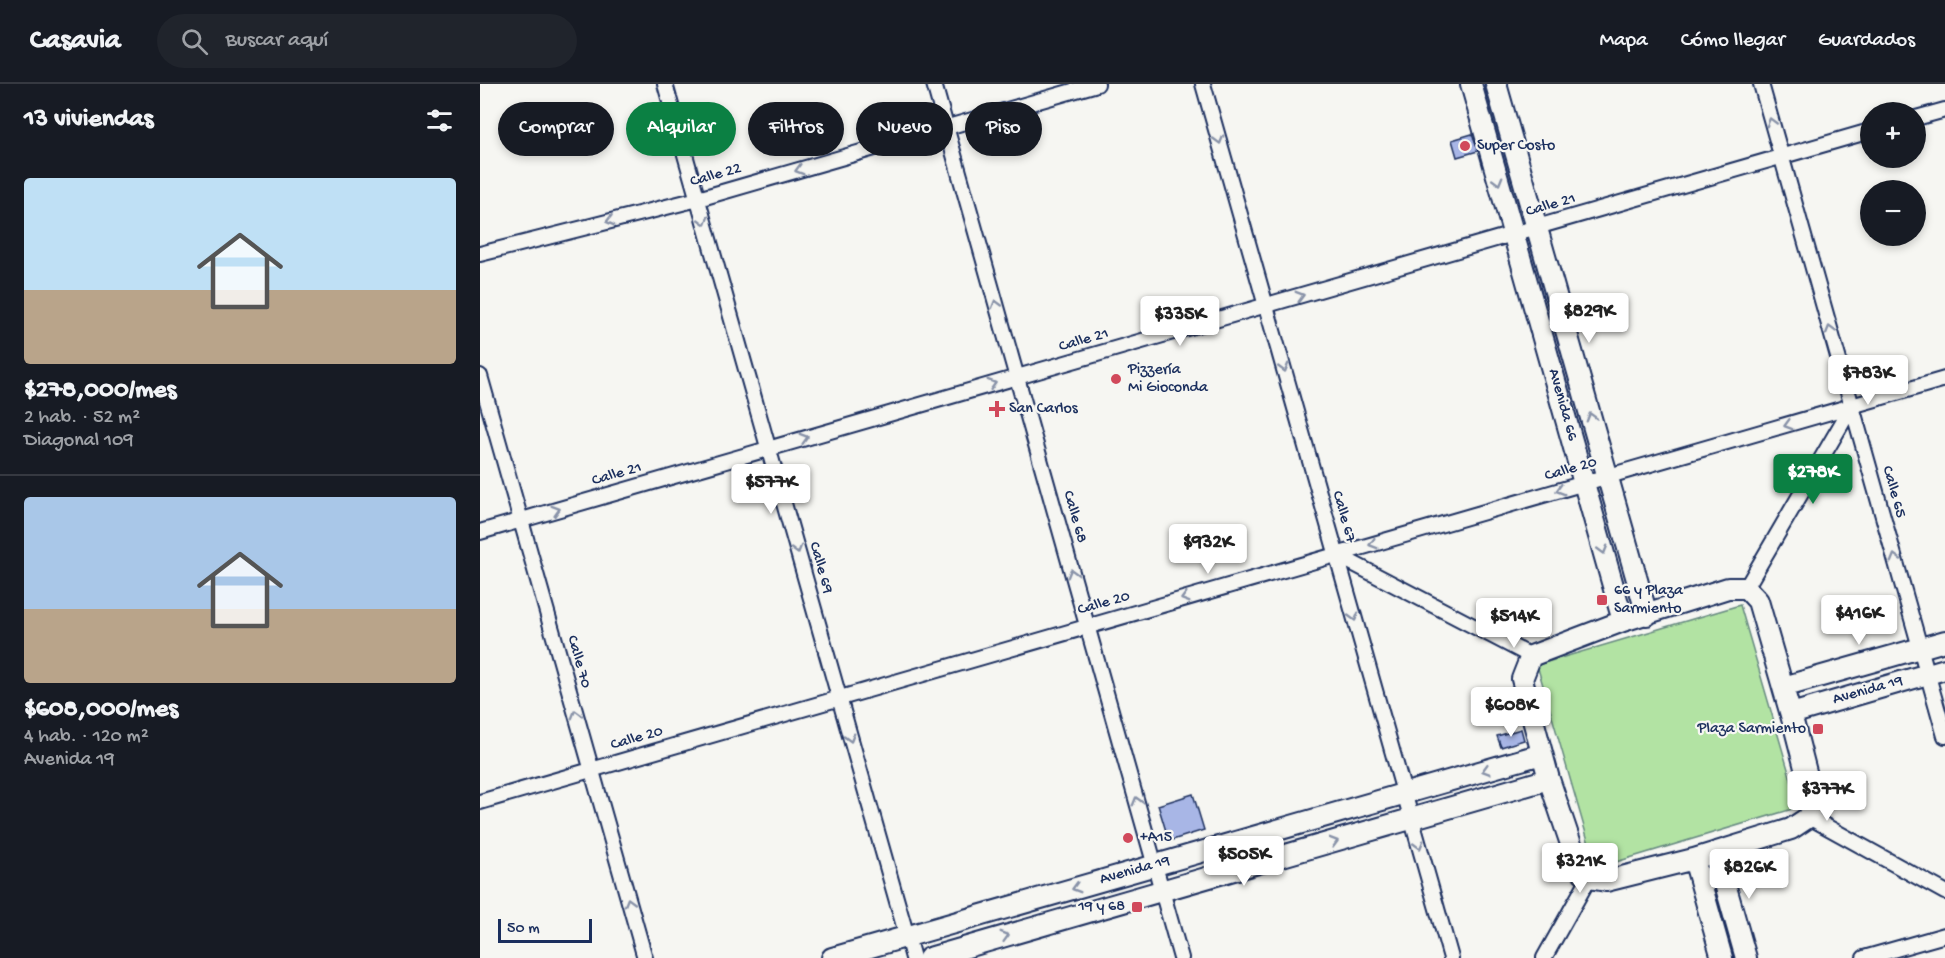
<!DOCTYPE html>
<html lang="es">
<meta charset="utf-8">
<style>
body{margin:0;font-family:"Gochi Hand",sans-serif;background:#20242c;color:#f1f3f6;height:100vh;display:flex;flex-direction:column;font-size:22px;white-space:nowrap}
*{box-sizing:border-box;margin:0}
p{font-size:20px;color:#9ea1a6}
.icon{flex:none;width:33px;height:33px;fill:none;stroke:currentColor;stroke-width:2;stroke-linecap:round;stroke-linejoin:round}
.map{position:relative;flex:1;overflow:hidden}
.drawer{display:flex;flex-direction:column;background:#171b24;width:480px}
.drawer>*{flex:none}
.guide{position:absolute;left:18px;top:18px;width:570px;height:54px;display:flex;gap:12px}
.buttons{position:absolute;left:1380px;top:18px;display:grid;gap:12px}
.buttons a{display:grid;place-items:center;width:66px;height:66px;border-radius:50%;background:#171b24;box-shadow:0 3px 9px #0003;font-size:30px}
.scale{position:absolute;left:18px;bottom:15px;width:94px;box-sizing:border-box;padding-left:6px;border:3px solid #1b2f5e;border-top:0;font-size:16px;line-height:21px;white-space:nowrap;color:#1b2f5e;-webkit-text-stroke:4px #f6f6f2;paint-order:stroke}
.price{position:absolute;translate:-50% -51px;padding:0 14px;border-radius:6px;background:#fff;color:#222;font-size:20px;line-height:39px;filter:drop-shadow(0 2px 3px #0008)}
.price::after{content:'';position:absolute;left:50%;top:36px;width:18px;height:14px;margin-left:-9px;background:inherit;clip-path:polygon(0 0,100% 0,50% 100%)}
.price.on{background:#0b8043;color:#fff}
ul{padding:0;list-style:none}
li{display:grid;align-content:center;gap:12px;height:318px;padding:0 24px}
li+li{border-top:2px solid #363941}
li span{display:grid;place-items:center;height:186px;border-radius:6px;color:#555}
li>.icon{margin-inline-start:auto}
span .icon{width:108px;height:108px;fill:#fffc;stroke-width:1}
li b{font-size:26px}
h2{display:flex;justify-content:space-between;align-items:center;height:72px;padding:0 24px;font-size:26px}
.chip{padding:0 21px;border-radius:27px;background:#171b24;box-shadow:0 3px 9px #0003;font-size:21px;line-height:54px}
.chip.on{background:#0b8043;color:#fff}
header{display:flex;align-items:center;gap:36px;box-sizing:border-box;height:84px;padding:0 30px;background:#171b24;border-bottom:2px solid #363941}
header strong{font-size:28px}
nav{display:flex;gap:33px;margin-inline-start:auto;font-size:21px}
.search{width:420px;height:54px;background:#20242c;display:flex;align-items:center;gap:15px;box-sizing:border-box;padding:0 21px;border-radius:33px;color:#9ea1a6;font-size:22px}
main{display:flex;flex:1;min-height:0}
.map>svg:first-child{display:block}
</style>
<header>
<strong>Casavia</strong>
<div class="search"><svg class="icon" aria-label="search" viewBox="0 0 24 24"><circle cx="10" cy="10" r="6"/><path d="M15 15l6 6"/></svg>Buscar aquí</div>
<nav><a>Mapa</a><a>Cómo llegar</a><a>Guardados</a></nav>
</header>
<main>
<section class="drawer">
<h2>13 viviendas<svg class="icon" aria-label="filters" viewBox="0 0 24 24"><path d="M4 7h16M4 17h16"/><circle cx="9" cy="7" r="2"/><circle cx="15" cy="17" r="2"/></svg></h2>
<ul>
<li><span style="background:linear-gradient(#bfe0f5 60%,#b9a48a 0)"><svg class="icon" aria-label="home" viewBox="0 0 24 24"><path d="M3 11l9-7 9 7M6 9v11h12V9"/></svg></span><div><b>$278,000/mes</b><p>2 hab. · 52 m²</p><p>Diagonal 109</p></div></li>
<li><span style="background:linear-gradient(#a9c7e8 60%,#b9a48a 0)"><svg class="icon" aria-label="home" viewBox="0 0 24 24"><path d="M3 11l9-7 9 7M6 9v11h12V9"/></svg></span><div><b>$608,000/mes</b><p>4 hab. · 120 m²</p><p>Avenida 19</p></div></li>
</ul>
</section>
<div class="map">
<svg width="1465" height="874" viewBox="0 0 1465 874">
<rect width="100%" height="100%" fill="#f6f6f2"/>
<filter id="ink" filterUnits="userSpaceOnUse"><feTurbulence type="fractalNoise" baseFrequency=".0167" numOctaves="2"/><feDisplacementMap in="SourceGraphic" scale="12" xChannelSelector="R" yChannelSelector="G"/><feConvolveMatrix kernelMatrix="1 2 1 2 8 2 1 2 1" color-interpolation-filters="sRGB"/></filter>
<g filter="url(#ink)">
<path fill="#b2e3a3" stroke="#668980" stroke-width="1.5" d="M1260 521 1319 723 1116 784 1057 581Z
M1228 785 1236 790 1260 874H1246L1223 793Z"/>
<path fill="#a8b6e6" stroke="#1b2f5e" stroke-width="1.5" d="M992 50 998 67 977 73 972 56Z
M1041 645 1044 656 1021 663 1017 652Z
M713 710 724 746 689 757 678 721Z"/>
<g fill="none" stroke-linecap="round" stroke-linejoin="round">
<g stroke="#1b2f5e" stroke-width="18">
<path id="minor" d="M185 0 433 874
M454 0 701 874
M723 0 971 874
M1281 0 1465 652
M1436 34 1465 26
M0 170 218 115 617 0
M0 292 165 874
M0 448 1390 47
M857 471 1051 572
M1266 504 1372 322
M0 718 1465 295
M1329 733 1465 808
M1064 874 1109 794
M1384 874 1465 851"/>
</g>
<g stroke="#1b2f5e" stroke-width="24">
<path id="secondary" d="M991 0 1143 537
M1016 0 1167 531
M1248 504H1266L1278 517 1315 645 1334 719 1329 733 1311 745 1214 775 1126 797 1109 794 1099 784 1069 695 1042 595 1051 572 1143 537Z
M1303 603 1465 557
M1311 630 1465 585
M1236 768 1266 874
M1214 775 1242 874
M352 874 1062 670
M449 874 1069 695"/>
</g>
<use href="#minor" stroke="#f6f6f2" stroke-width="14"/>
<use href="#secondary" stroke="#f6f6f2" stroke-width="20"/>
</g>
<defs><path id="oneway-chevron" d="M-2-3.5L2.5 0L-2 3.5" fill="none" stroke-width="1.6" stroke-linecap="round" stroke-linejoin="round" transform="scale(1.5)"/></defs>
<g stroke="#8892a8">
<use href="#oneway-chevron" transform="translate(1291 38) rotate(-106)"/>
<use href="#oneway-chevron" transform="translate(739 56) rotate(74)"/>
<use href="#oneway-chevron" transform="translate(319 86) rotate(164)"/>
<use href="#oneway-chevron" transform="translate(1018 97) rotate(74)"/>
<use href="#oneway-chevron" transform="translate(130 137) rotate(166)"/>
<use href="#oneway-chevron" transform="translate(224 137) rotate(74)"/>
<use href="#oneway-chevron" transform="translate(820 212) rotate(-16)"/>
<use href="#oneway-chevron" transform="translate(516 220) rotate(-106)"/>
<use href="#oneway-chevron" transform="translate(1350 246) rotate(-106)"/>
<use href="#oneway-chevron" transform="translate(804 284) rotate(74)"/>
<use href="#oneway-chevron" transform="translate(512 300) rotate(-16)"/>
<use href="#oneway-chevron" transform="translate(1111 333) rotate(-106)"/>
<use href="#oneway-chevron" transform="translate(1308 341) rotate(164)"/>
<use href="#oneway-chevron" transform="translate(324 354) rotate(-16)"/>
<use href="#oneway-chevron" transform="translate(1080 406) rotate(164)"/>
<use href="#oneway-chevron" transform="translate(76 426) rotate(-16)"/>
<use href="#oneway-chevron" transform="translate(893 460) rotate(164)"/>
<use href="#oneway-chevron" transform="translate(317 466) rotate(74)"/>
<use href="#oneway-chevron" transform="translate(1123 466) rotate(74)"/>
<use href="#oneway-chevron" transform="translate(1415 474) rotate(-106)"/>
<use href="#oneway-chevron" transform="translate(592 489) rotate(-106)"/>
<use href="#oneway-chevron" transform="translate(705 514) rotate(164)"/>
<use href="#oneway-chevron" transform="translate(874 533) rotate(74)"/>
<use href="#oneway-chevron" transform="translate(96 630) rotate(-106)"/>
<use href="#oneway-chevron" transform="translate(370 654) rotate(74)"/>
<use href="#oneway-chevron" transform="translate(1006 686) rotate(164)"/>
<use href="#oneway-chevron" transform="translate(657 717) rotate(-106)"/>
<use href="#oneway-chevron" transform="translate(854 758) rotate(-16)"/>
<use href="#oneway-chevron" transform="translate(939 761) rotate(74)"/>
<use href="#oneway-chevron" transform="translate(596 804) rotate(164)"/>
<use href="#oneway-chevron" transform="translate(149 818) rotate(-106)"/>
<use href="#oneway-chevron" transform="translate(525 852) rotate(-16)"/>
</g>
</g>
<g fill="#d1495b" stroke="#f6f6f2" stroke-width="2">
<circle cx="985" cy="62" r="6"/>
<circle cx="636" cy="295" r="6"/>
<path d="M514 316h6v6h6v6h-6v6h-6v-6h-6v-6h6z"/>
<rect x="1116" y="510" width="12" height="12" rx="3"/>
<rect x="1332" y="639" width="12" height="12" rx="3"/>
<circle cx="648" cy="754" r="6"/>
<rect x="651" y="817" width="12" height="12" rx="3"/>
</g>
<g text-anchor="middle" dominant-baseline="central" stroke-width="4.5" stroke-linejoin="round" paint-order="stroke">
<g font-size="16" fill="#1b2f5e" stroke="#f6f6f2" text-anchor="start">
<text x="997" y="62">Super Costo</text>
<text x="648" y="286">Pizzería<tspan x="648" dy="18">Mi Gioconda</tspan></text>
<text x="529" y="325">San Carlos</text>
<text x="1134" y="507">66 y Plaza<tspan x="1134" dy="18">Sarmiento</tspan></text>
<text x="1326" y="645" text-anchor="end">Plaza Sarmiento</text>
<text x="660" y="754">+A15</text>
<text x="645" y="823" text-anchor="end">19 y 68</text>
</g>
<g font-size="16" fill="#1b2f5e" stroke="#f6f6f2">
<text transform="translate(236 92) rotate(-16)">Calle 22</text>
<text transform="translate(1071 122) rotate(-16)">Calle 21</text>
<text transform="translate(604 257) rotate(-16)">Calle 21</text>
<text transform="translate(1082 321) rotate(74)">Avenida 66</text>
<text transform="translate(1091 386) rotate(-16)">Calle 20</text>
<text transform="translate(137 391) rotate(-16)">Calle 21</text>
<text transform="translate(1413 408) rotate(74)">Calle 65</text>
<text transform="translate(594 433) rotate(74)">Calle 68</text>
<text transform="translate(863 433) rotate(74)">Calle 67</text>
<text transform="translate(340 484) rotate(74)">Calle 69</text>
<text transform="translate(624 520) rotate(-16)">Calle 20</text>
<text transform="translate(98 578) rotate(74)">Calle 70</text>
<text transform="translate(1388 607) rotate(-16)">Avenida 19</text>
<text transform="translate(157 655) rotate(-16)">Calle 20</text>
<text transform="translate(655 787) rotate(-16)">Avenida 19</text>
</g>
</g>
</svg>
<div class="buttons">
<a>+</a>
<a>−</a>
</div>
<div class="scale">50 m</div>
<b class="price" style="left:1109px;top:260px">$829K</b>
<b class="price" style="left:700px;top:263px">$335K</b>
<b class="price" style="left:1388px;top:322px">$783K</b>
<b class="price on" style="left:1333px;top:421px">$278K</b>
<b class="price" style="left:291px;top:431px">$577K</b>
<b class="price" style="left:728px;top:491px">$932K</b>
<b class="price" style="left:1379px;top:562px">$416K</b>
<b class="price" style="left:1034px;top:565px">$514K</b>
<b class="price" style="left:1031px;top:654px">$608K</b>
<b class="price" style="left:1347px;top:738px">$377K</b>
<b class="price" style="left:764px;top:803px">$505K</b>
<b class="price" style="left:1100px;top:810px">$321K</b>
<b class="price" style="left:1269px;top:816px">$826K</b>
<div class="guide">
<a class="chip">Comprar</a>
<a class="chip on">Alquilar</a>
<a class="chip">Filtros</a>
<a class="chip">Nuevo</a>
<a class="chip">Piso</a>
</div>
</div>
</main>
